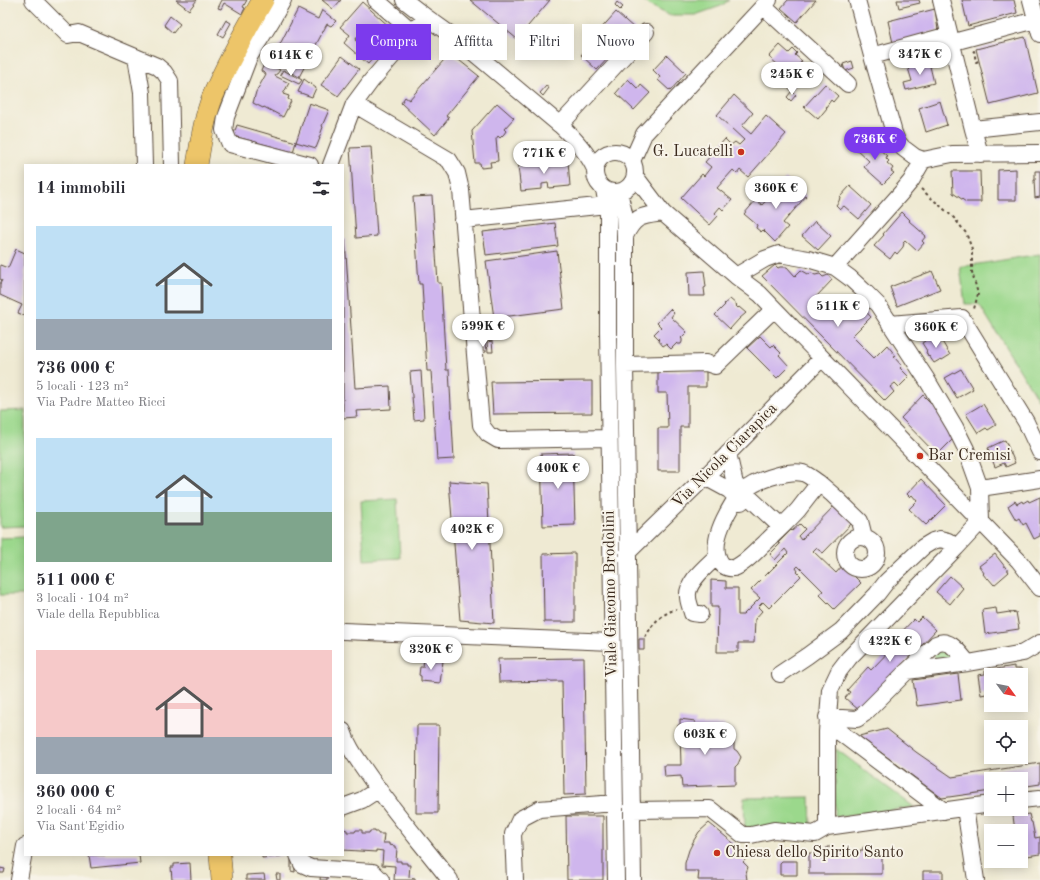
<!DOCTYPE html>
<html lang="it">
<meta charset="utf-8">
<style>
body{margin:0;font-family:"Old Standard TT",serif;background:#f2f2f3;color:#2b2b33;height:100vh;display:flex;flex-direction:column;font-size:15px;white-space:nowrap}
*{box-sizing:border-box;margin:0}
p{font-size:13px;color:#7c7c81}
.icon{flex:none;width:22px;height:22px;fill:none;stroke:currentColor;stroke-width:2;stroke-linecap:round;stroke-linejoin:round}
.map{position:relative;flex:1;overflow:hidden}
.details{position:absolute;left:24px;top:164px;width:320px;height:692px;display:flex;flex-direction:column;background:#fff;border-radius:0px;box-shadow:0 2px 10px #0003}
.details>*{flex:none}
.hud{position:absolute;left:356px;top:24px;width:380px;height:36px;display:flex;gap:8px}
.needle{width:26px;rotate:122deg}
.tools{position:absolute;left:984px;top:668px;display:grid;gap:8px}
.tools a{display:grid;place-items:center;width:44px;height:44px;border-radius:0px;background:#fff;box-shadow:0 2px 10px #0003;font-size:20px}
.price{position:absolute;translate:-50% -34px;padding:0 9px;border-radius:14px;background:#fff;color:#222;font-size:13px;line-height:26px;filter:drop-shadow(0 1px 2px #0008)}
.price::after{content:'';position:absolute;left:50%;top:24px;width:12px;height:9px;margin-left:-6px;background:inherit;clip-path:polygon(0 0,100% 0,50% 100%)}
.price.on{background:#7c3aed;color:#fff}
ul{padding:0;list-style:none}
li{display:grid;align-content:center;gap:8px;height:212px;padding:0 12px}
li span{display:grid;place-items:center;height:124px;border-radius:0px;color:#555}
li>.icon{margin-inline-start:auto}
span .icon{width:72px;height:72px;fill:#fffc;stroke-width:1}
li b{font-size:17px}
h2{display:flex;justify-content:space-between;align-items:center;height:48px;padding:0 12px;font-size:17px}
.tag{padding:0 14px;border-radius:0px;background:#fff;box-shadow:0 2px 10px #0003;font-size:14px;line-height:36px}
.tag.on{background:#7c3aed;color:#fff}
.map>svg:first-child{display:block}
</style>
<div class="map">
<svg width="1040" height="880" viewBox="0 0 1040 880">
<rect width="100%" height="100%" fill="#f7f3e8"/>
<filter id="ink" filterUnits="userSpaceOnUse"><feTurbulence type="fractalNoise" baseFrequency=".025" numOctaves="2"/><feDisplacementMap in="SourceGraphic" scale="8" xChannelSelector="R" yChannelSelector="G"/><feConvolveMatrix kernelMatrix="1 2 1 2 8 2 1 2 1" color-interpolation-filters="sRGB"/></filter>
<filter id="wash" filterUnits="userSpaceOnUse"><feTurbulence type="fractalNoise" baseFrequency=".012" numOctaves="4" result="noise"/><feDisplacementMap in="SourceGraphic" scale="16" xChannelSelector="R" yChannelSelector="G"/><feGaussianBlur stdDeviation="0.9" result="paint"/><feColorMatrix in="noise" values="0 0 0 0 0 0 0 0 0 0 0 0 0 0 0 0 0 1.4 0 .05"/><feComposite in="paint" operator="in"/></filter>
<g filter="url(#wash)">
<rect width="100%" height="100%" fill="#efead3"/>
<path fill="#9bd88c" stroke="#6b8155" d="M640 0H729L721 6 695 15H668Z
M1040 254V403L979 304H965L960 267Z
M25 410V526L0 527V411Z
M397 499 400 558 364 560 361 501Z
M25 537V595H0V538Z
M948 650 950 658 938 660 934 657 933 651Z
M836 749 914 807 835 817Z
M810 797 811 830 745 831 744 798Z"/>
<g id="blocks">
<path fill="#cfb6ed" d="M176 0H197L189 10Z
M222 0H247L243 7 245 8 242 14 224 3 221 9 218 8Z
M322 0H341L333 9Z
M470 0H550L517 39Z
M788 0H816L797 22 781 8Z
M897 0H919L920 3 899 8Z
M962 0H1014L1017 13 968 26Z
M362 2 391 28 380 41 365 28 355 40 374 57 368 64 344 43 350 35 340 27Z
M617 2 623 7 620 10 615 5Z
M298 9 318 19 322 10 336 21 331 26 327 24 299 77 290 72 294 64 275 54Z
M935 9 938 30 893 43 888 21Z
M616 12 635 29 597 70 581 55 599 35 597 33Z
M170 16 180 24 173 33 164 25Z
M226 20 231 23 223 37 218 34Z
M1025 37 1038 93 990 105 976 49Z
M780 45 789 53 793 49 797 53 795 55 802 61 795 69 803 76 791 90 782 81 788 74 769 57Z
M450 53 479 76 446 116 449 118 435 135 401 103 405 97 409 100Z
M667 55 686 73 670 91 658 80 660 77 653 70Z
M342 56 359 69 338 96 321 85Z
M852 61 854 68 845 71 843 64Z
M265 62 280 70 277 74H276L275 76 289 83 283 94 289 96 288 99 291 101 283 117 264 107 263 108 253 103 256 92 266 74 261 71Z
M929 62 934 83 906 90 904 83 912 81 908 68Z
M283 70 302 80 299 84 280 75Z
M304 79 316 88 312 97 298 92Z
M628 79 638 89 641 85 650 93 634 110 616 93Z
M825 84 838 96 833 102 831 100 826 107 827 108 818 119 804 107Z
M546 86 549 88 543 96 540 93Z
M792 91 796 95 791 101 787 97Z
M734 95 753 113 742 126 751 134 766 116 786 134 748 177 740 170 737 174 733 170 717 188 732 200 723 210 720 207 715 213 718 216 710 225 681 198 702 174 704 176 711 167 705 162 725 139 731 145 735 142 739 145 744 140 717 115Z
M940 101 947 125 926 132 919 108Z
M309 103 329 110 322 126 323 127 319 138H320L316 148 296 142Z
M497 103 514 118 504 129 506 131 504 134 500 138 498 136 496 139 498 161 490 162 491 167 481 168 480 163H475L472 131Z
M237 125 296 142 293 152 233 136Z
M866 137 887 156 886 158 889 161 887 163 893 168 891 171 894 173 883 184 864 167 869 161 855 148Z
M371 147 377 236 356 238 350 148Z
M560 160V162L568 161 570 186 549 188 548 183 542 184V189L521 191 518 166 526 165V164Z
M1016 169V200H998V170Z
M952 171H980L981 202H966L953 193Z
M1035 171H1040V197L1035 198 1034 180H1035Z
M786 178 806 196 783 223 788 227 775 242 763 230 761 232 756 228 757 225 744 214 756 200 762 205Z
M850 186 871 205 859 219 844 206 840 209 836 205 839 201 840 197Z
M432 196 438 283H441L446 370H449L454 459 437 460 431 371H427L422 284H419L413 197Z
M902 212 910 220 909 221 926 236 922 241 924 243 917 251 905 240 903 242 904 243 903 247 897 254 895 252 890 259 874 246 884 235 883 234Z
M815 221 831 236 818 250 802 236Z
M555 223 558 246 486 255 483 232Z
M343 239H345L355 388 390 386 391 409 356 411 357 417 343 418Z
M16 249 25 253V316L18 313 22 305 0 295V284L2 280 0 279V265L8 268Z
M557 251 564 309 494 318 486 261Z
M775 265 778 268 780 267H787L795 276 801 270 808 274 812 273 815 275 820 274 823 277 828 275 832 280 816 297 826 307 825 308 830 314H838L841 317 856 301 871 317 852 336 874 358 887 345 896 356 894 357 902 366 900 368 909 377 899 387 895 383 890 387 894 392 885 401 762 276Z
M704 271 706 287 704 288 705 296H689L688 272Z
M932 271 940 289 897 306 890 287Z
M730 299 737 305 736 306 738 308 739 307 746 313 739 319 730 329 715 315 725 305 724 304Z
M670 309 674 313 671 317 687 332 681 338 682 339V342L681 344H678L677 343 671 349 666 344 663 346 658 340 659 339 654 334 661 327 657 323Z
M937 333 950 355 942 360 941 359 934 363 929 356 928 357 926 352 927 351 922 343Z
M760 336 771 347 773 345 781 353 779 355 789 366 777 378 747 348Z
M492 341 493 352H488L487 342Z
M485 342 486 352 481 353 480 343Z
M961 369 973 389 957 398 945 378Z
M706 370V387H688V427H680V471H658V428H668L667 393H658V372Z
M421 371 424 419 414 420 410 372Z
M592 381V413L493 414 491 382Z
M923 395 934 406 957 435 937 455 901 418Z
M983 404 996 425 988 430 986 428 978 433 966 414Z
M1005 440 1015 463 1006 467 1004 463 995 467 988 448Z
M573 453 575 525 543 526 541 454Z
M921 479 946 505 926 525 909 509 917 501 912 495 910 497 907 494Z
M449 481 487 484 494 623 460 620Z
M1040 497V536L1034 539 1026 523 1023 525 1019 518 1016 520 1008 506 1015 501 1017 504 1022 501 1023 503 1028 500 1029 502Z
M837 503 855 520 823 553 816 548 813 551 836 573 843 565 861 583 834 609 819 594 823 591 798 566 796 568 798 571 797 572 801 576 769 608 763 602 758 607 762 611 755 619 754 643H738V652H717L718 607H711V580L726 581V588H738V615H743L760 598 751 590 788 553 785 549 775 560 770 554 780 544 778 543 791 530 792 531 800 524 805 529 798 536 801 540Z
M575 553V622H544L543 554Z
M995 554 1009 572 994 585 988 578 987 579 983 574 984 573 979 566Z
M950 576 963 588 950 604 936 592Z
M996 608 997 614 1010 612V613L1016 612 1019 629 985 634 982 610Z
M922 617 936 630 860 711 845 698 850 692 847 690 868 667 871 670 896 644 893 641 914 619 917 622Z
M639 639H644V650H639Z
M424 658 443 661 440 683 421 681V676L419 675 420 667H423Z
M584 658 586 794 564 795 562 681 499 682 498 659Z
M1014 666V669H1022L1024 688 1021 689V675H991V693L981 695 978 675 985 674V671Z
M958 674 961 700 917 706 913 680Z
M680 719 695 721V725L724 724 725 731 734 730V749L737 751 741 757 738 764 735 767V785L682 787 681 776 665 777 664 765H681L680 732H678V725H680Z
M417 725H439L438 813H416Z
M887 729 916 752 952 777 1040 763V784L1021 787V779H991V791L942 798 859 736Z
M1029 814 1031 822H1032L1035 838 1040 837V854L1021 857V831H1015L1013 816Z
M566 816H603V880H567Z
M709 823 749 856 743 862 748 867 746 873 747 880H698L699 871H685V863L689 850 694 840 699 832Z
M343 829 347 830V832H355L356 830H362V833H369L370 831H375V832H378V834H384L383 843H389V845L395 846V848H397L396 861H401V863H407V865H410L409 877 415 878V880H394L395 866 382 865 383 851 376 850V852L343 850Z
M827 847H831L832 853H860V850H863V847H868V853H882V874H809V853H823L824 850H827Z
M89 855H139L140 863 91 868Z
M262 855H281V856L262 858Z
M291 855H294L295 872 291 871Z
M782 861H797V875H780V863Z
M190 863 191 880H172L171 867H174V864Z
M0 868 5 869 4 873H0Z
M321 871 327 872V880H320Z
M923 871H943V880H923Z
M264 874 265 880H246V875Z
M276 874H280V880H277Z"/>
</g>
</g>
<g filter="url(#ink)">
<use href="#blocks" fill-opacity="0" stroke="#564739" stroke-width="1"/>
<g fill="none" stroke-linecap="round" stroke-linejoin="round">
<g stroke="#564739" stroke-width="18">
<path id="minor" d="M33 0 68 35 79 33 157 66 164 72 170 81 172 165
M283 0 272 20 249 57 226 117 224 130 230 144 310 165
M376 0 413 32
M404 0 426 17 461 42 560 125C574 138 587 152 595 169
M857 0 872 56 894 133 897 141 903 148 915 157 923 160 952 154 1040 153
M941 0 973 129 980 154
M1031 0 1040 34
M763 6 848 84
M961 40 1036 20
M872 56 949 35
M136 57 142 93 144 165
M354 104 449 160 457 173 461 190 481 425 488 434 498 440 609 438
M560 125 646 32
M973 129 1040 122
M595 172a20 20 0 1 1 40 0a20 20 0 1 1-40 0Z
M632 161 644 134 769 0
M331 165 354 104 371 81 426 17
M635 176 663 213 736 276 760 294 1019 561 1040 588
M604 189 608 213V330L616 880
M619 192 624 213 625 236V365L633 880
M463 220 607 205
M625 236C635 215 642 216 663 213
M835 267 901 193 911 181 923 160
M736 276 765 259 779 254 808 259 835 267 850 278 865 292 878 305 927 380 955 427 966 449 980 488 981 521 956 548 849 658 839 671 830 690 827 732V827
M890 324 962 318 1026 422 1040 452
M625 365 706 363 715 366 774 309
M728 453 735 484 781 527
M705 477 729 490 741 502
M819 483 833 495 860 521 864 537
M980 488 1040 479
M737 497C726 514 708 544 721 563 724 567 729 569 734 568 745 564 757 550 765 543 776 532 788 521 798 510 805 501 812 492 819 483 814 480 809 475 803 473 790 470 765 478 754 484 750 486 746 489 743 491
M845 553a16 16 0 1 1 32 0a16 16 0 1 1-32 0Z
M628 552 705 477 822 358
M700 614 692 613C691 608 688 602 688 597 686 582 707 566 717 556
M343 631 612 642
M907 671 936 644C950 637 960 654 968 663
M780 674 807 656 841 631 877 594 887 581 923 547 933 541 940 539 948 541 956 548
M827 717 857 719 864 714 907 671 968 663 1023 653 1040 643
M343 731C348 748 359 761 369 776 394 812 423 845 450 880
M827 732 838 731 944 811
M1021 800 1040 798
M343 807 362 800 379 789
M965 808 976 880
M632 810 710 809 743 835H751L774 830 815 834 827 827 991 804
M298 855 302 864 311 868 373 872 381 880
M19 880 25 846
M515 880 513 834 520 819 539 809 615 803"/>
</g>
<g stroke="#564739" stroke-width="22">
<path id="major" d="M197 165C201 142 204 118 213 96 227 63 245 31 263 0
M220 855 222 880"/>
</g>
<path stroke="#564739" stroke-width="2" stroke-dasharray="3 3" stroke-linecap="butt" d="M973 52 974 51 976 62 979 61
M921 189 954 218 966 233 972 249V272L978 294 974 309 972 310
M645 637C655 621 659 616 676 609"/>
<use href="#minor" stroke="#fff" stroke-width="16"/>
<use href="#major" stroke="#edc569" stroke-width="21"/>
</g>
</g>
<g fill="#c8321e" stroke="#f7f3e8" stroke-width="1.5">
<circle cx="741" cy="152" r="4"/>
<circle cx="920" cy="456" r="4"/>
<circle cx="717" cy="853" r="4"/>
</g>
<g text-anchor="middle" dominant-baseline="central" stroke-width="4" stroke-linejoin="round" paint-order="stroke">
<g font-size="16" fill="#3b2a1e" stroke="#f7f3e8" text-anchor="start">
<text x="733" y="152" text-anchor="end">G. Lucatelli</text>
<text x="928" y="456">Bar Cremisi</text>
<text x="725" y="853">Chiesa dello Spirito Santo</text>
</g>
<g font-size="16" fill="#3b2a1e" stroke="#f7f3e8">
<text transform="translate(725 456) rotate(-45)">Via Nicola Ciarapica</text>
<text transform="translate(611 594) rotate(-91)">Viale Giacomo Brodolini</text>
</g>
</g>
</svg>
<div class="tools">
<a><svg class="needle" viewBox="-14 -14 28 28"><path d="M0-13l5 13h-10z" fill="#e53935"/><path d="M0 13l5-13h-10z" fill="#7c7c81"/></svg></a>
<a><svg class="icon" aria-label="locate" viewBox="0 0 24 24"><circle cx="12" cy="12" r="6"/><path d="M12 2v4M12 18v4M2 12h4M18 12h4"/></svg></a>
<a>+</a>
<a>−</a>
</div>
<b class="price" style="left:920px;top:76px">347K €</b>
<b class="price" style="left:291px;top:77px">614K €</b>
<b class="price" style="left:792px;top:96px">245K €</b>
<b class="price on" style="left:875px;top:161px">736K €</b>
<b class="price" style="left:544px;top:175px">771K €</b>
<b class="price" style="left:776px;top:210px">360K €</b>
<b class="price" style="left:838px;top:328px">511K €</b>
<b class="price" style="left:483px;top:348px">599K €</b>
<b class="price" style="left:936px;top:349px">360K €</b>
<b class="price" style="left:558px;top:490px">400K €</b>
<b class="price" style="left:472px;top:551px">402K €</b>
<b class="price" style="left:890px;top:663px">422K €</b>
<b class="price" style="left:431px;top:671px">320K €</b>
<b class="price" style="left:705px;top:756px">603K €</b>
<div class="hud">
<a class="tag on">Compra</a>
<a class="tag">Affitta</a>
<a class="tag">Filtri</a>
<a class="tag">Nuovo</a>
</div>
<section class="details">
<h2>14 immobili<svg class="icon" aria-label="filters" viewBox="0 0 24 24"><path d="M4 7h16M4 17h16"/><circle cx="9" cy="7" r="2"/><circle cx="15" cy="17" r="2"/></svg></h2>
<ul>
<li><span style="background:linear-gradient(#bfe0f5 75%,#9aa5b1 0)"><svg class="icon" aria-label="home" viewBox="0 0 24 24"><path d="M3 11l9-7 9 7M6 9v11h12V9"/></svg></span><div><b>736 000 €</b><p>5 locali · 123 m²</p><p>Via Padre Matteo Ricci</p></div></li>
<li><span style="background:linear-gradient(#bfe0f5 60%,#7fa58c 0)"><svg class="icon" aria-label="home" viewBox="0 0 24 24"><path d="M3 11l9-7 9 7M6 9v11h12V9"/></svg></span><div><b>511 000 €</b><p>3 locali · 104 m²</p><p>Viale della Repubblica</p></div></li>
<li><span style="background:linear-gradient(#f6c9c9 70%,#9aa5b1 0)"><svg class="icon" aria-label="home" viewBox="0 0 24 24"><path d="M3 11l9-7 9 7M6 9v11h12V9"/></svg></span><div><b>360 000 €</b><p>2 locali · 64 m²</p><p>Via Sant'Egidio</p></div></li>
</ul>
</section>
</div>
